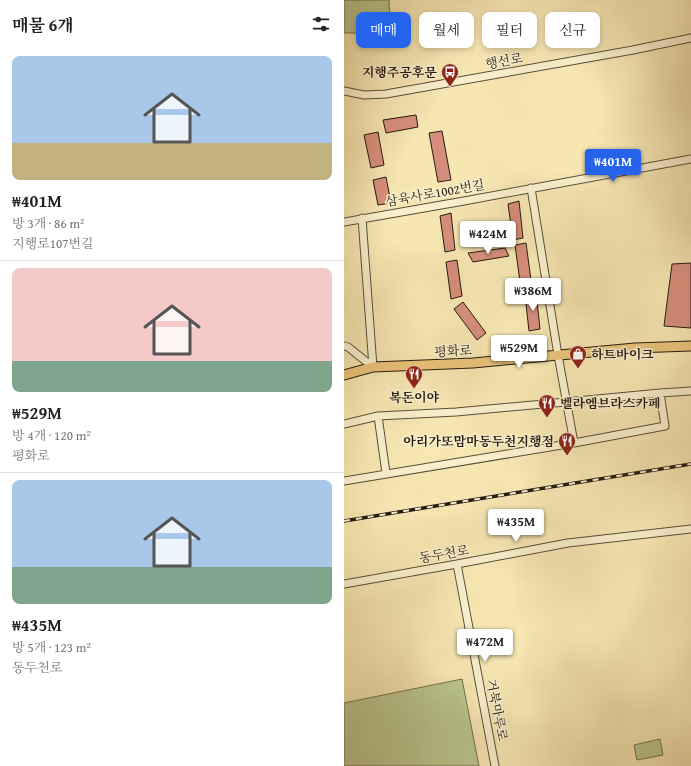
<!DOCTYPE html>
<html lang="ko">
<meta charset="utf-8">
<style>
body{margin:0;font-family:"Gentium Book Plus","Noto Serif KR",serif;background:#f6f6f6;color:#222;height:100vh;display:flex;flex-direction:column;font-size:15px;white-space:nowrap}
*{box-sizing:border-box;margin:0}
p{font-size:13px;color:#767676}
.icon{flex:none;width:22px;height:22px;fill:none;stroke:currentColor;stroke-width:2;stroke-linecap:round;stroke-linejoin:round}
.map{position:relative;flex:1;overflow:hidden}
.side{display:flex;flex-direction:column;background:#fff;width:344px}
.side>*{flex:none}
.top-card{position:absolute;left:12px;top:12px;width:275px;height:36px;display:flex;gap:8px}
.price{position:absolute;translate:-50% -34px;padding:0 9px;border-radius:4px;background:#fff;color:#222;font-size:13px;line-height:26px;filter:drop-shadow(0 1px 2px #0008)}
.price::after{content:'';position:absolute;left:50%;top:24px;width:12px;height:9px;margin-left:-6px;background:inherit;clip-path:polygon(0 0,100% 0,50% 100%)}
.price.on{background:#2563eb;color:#fff}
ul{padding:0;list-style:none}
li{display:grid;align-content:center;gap:8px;height:212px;padding:0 12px}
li+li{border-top:1px solid #e0e0e0}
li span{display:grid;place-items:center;height:124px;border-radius:8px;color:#555}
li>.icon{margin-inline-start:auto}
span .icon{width:72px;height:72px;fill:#fffc;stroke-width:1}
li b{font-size:17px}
h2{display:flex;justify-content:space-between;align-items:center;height:48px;padding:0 12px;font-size:17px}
.tag{padding:0 14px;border-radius:8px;background:#fff;box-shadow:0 2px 6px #0003;font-size:14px;line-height:36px}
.tag.on{background:#2563eb;color:#fff}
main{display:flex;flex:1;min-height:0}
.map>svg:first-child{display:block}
</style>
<main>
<section class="side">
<h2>매물 6개<svg class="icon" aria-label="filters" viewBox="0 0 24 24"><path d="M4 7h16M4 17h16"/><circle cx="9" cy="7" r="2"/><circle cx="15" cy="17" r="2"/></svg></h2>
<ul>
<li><span style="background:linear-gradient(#a9c7e8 70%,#c2b280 0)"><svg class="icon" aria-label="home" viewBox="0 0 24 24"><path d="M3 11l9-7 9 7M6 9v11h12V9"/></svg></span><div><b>₩401M</b><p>방 3개 · 86 m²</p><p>지행로107번길</p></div></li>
<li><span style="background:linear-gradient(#f6c9c9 75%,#7fa58c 0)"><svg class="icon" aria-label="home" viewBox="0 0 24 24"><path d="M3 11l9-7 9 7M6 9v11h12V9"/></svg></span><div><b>₩529M</b><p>방 4개 · 120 m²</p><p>평화로</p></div></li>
<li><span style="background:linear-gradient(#a9c7e8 70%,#7fa58c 0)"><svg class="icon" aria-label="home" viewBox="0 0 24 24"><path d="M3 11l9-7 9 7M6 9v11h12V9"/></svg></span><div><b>₩435M</b><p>방 5개 · 123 m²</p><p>동두천로</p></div></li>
</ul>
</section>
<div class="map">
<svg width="347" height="766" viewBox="0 0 347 766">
<rect width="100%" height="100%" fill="#f6e6b2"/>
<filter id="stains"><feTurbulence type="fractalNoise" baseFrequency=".005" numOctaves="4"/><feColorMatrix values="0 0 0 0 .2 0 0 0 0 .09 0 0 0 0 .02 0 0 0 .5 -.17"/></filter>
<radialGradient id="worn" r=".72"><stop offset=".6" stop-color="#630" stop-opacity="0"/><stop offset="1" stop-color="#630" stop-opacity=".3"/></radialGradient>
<path fill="#bac68e" stroke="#70704e" d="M0 0H45L46 25 32 33H0Z
M118 679 135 766H0V703Z
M316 739 319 755 293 760 290 745Z"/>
<path fill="#d68e7c" stroke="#261b0f" d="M72 115 74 127 42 133 39 120Z
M98 131 107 180 94 182 85 133Z
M34 132 40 165 27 168 20 135Z
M42 177 47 203 34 205 29 180Z
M175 201 179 238 169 240 164 204Z
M107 213 111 250 101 252 96 216Z
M182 243 187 280 176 282 171 245Z
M161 248 165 256 129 262 124 253Z
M113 260 118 296 107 299 102 262Z
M347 263V328L320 326 328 264Z
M192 292 196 329 185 331 181 295Z
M119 302 142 333 133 340 110 309Z"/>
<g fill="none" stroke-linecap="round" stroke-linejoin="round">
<g stroke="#5a4e38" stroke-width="9">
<path id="minor" d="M0 91 20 95 42 94 289 50 347 38
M187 188 214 355 230 443
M18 218 29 367
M0 222 120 201 347 159
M0 346 4 347 29 367
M34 416 42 473
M0 424 34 416 112 412 222 402 316 393 347 391
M0 481 230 443 321 426 316 393
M113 564 151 766
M0 584 113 564 224 543 347 529"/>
</g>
<g stroke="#261b0f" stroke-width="11">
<path id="major" d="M0 375 29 367 129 363 291 348 347 346"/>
</g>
<use href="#minor" stroke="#f9efcd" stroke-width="7"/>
<use href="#major" stroke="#ebc379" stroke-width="9"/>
<g stroke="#261b0f" stroke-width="3.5">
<path id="rail" d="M0 521 347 464"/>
</g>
<use href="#rail" stroke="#f9efcd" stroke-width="2" stroke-dasharray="6" stroke-linecap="butt"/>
</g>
<defs>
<g id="bus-pin" transform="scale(0.9)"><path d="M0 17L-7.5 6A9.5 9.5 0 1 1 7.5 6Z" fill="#8f2418" stroke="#f9efcd"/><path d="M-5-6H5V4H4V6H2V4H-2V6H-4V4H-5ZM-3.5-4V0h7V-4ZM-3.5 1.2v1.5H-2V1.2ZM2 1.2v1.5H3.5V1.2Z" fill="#fff"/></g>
<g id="shop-pin" transform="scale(0.9)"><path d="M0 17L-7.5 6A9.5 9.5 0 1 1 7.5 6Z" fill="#8f2418" stroke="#f9efcd"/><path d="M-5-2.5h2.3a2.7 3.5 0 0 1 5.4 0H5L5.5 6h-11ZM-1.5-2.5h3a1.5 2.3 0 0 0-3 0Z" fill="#fff"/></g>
<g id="restaurant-pin" transform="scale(0.9)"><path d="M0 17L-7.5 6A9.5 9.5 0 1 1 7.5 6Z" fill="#8f2418" stroke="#f9efcd"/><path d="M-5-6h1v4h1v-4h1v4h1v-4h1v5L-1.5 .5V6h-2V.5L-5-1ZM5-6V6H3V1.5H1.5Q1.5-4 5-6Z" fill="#fff"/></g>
</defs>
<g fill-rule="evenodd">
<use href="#bus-pin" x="106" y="72"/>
<use href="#shop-pin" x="234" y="354"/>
<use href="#restaurant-pin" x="70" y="374"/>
<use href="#restaurant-pin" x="203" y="403"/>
<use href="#restaurant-pin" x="223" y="441"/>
</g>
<g text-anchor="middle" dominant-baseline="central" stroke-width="3" stroke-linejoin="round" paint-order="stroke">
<g font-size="13" fill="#261b0f" stroke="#f9efcd">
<text transform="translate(160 61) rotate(-10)">행선로</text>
<text transform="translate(91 193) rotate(-10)">삼육사로1002번길</text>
<text transform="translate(109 351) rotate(-3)">평화로</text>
<text transform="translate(100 554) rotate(-10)">동두천로</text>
<text transform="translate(153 710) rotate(79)">거북마루로</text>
</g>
<g font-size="13" font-weight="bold" fill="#261b0f" stroke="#f9efcd" text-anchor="end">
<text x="93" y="72">지행주공후문</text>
<text x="247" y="354" text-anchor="start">하트바이크</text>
<text x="70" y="397" text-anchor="middle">복돈이야</text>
<text x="216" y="403" text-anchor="start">벨라엠브라스카페</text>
<text x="210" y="441">아리가또맘마동두천지행점</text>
</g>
</g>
<rect width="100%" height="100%" filter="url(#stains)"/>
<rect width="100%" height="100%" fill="url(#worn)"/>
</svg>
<b class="price on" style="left:269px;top:183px">₩401M</b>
<b class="price" style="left:144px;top:255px">₩424M</b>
<b class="price" style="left:189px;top:312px">₩386M</b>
<b class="price" style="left:175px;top:369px">₩529M</b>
<b class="price" style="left:172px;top:543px">₩435M</b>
<b class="price" style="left:141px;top:663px">₩472M</b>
<div class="top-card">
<a class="tag on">매매</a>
<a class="tag">월세</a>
<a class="tag">필터</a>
<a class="tag">신규</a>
</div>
</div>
</main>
